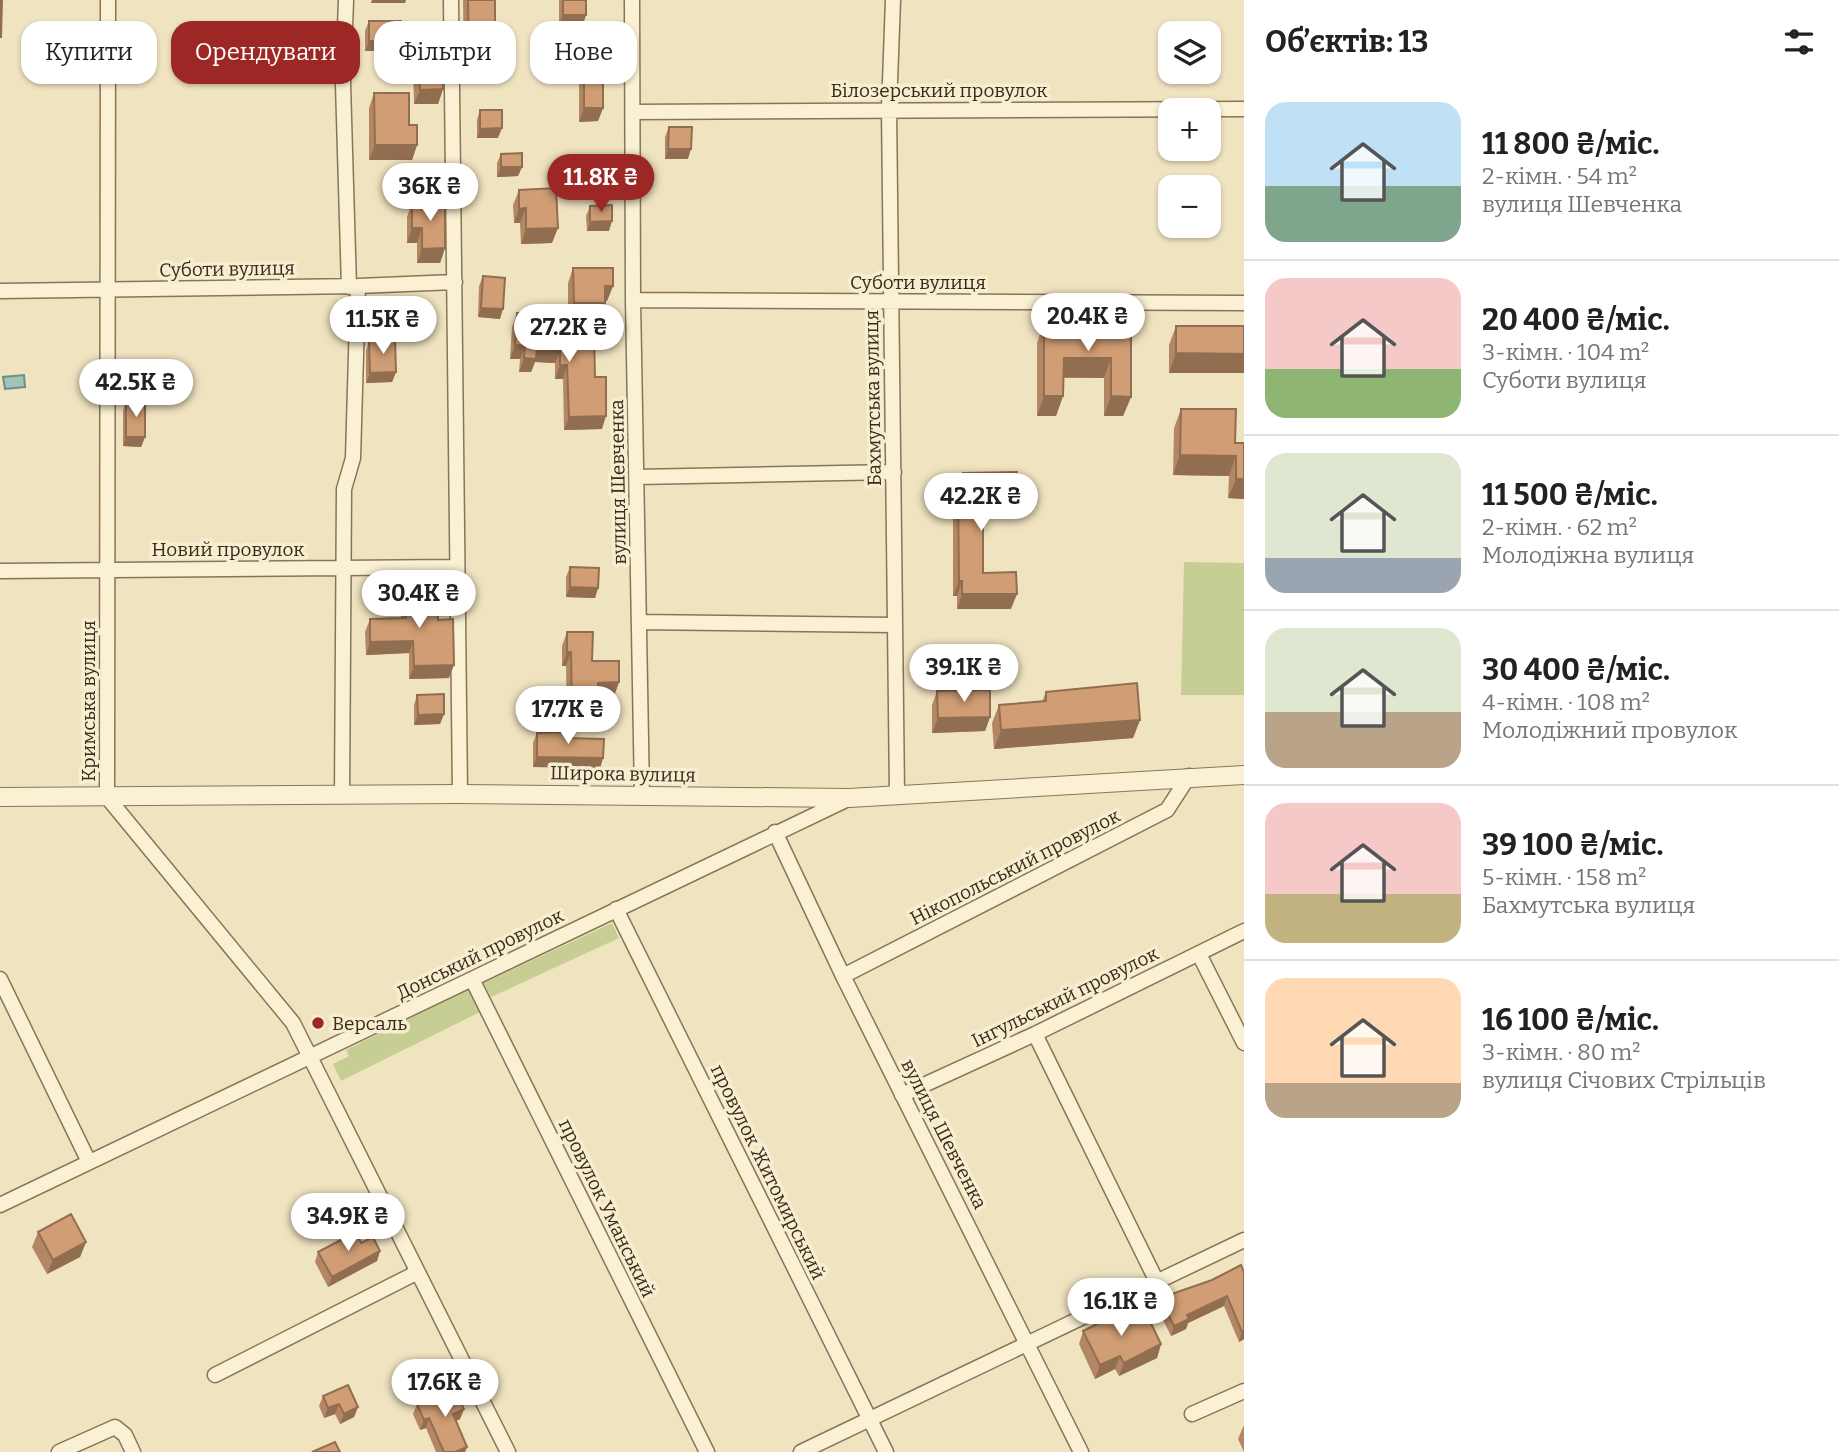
<!DOCTYPE html>
<html lang="uk">
<meta charset="utf-8">
<style>
body{margin:0;font-family:Bitter,serif;background:#f2f2f2;color:#222;height:100vh;display:flex;flex-direction:column;font-size:26px;white-space:nowrap}
*{box-sizing:border-box;margin:0}
p{font-size:23px;color:#767676}
.icon{flex:none;width:38px;height:38px;fill:none;stroke:currentColor;stroke-width:2;stroke-linecap:round;stroke-linejoin:round}
.map{position:relative;flex:1;overflow:hidden}
.details{display:flex;flex-direction:column;background:#fff;width:595px}
.details>*{flex:none}
.banner{position:absolute;left:21px;top:21px;width:665px;height:63px;display:flex;gap:14px}
.tools{position:absolute;left:1158px;top:21px;display:grid;gap:14px}
.tools a{display:grid;place-items:center;width:63px;height:63px;border-radius:14px;background:#fff;box-shadow:0 2px 5px #0004;font-size:35px}
.price{position:absolute;translate:-50% -60px;padding:0 16px;border-radius:24px;background:#fff;color:#222;font-size:23px;line-height:46px;filter:drop-shadow(0 2px 4px #0008)}
.price::after{content:'';position:absolute;left:50%;top:42px;width:21px;height:16px;margin-left:-10px;background:inherit;clip-path:polygon(0 0,100% 0,50% 100%)}
.price.on{background:#9c2724;color:#fff}
ul{padding:0;list-style:none}
li{display:flex;align-items:center;gap:21px;height:175px;padding:0 21px}
li+li{border-top:2px solid #e0e0e0}
li span{display:grid;place-items:center;flex:none;width:196px;height:140px;border-radius:21px;color:#555}
li>.icon{margin-inline-start:auto}
span .icon{width:84px;height:84px;fill:#fffc;stroke-width:1}
li b{font-size:30px}
h2{display:flex;justify-content:space-between;align-items:center;height:84px;padding:0 21px;font-size:30px}
.chip{padding:0 24px;border-radius:21px;background:#fff;box-shadow:0 2px 5px #0004;font-size:24px;line-height:63px}
.chip.on{background:#9c2724;color:#fff}
main{display:flex;flex:1;min-height:0}
.map>svg:first-child{display:block}
</style>
<main>
<div class="map">
<svg width="1244" height="1452" viewBox="0 0 1244 1452">
<rect width="100%" height="100%" fill="#f0e3c0"/>
<path fill="#c6ce93" d="M1184 562 1244 563V695H1181Z
M612 923 619 938 491 997 484 983Z
M469 989 480 1012 341 1081 333 1064 349 1056 346 1050Z"/>
<path fill="#a3c2ba" stroke="#6a9088" stroke-width="2" d="M24 375 25 387 5 389 3 377Z"/>
<g fill="none" stroke-linecap="round" stroke-linejoin="round">
<g stroke="#8a7457" stroke-width="17">
<path id="minor" d="M108 0 107 797 293 1023 508 1452
M346 0 343 84 349 287
M451 0 460 794
M632 0 633 300 642 795
M893 0 889 109 897 795
M635 112 1244 109
M0 291 358 286 455 282
M633 300 1244 303
M637 477 894 472
M0 571 456 567
M639 622 894 625
M342 796 344 489 353 458 358 286
M775 832 843 976 1081 1452
M616 909 886 1452
M1199 954 1244 1043
M843 976 1167 810 1189 776
M0 979 89 1162
M473 981 707 1452
M1035 1034 1157 1282
M902 1095 1035 1034 1244 931
M0 1205 848 799
M215 1375 416 1273
M1192 1414 1244 1391
M59 1452 115 1427 125 1435 133 1452
M801 1452 1244 1240"/>
</g>
<g stroke="#8a7457" stroke-width="20">
<path id="tertiary" d="M0 797 460 794 849 798 1244 775"/>
</g>
<use href="#minor" stroke="#faf0d3" stroke-width="14"/>
<use href="#tertiary" stroke="#faf0d3" stroke-width="18"/>
</g>
<path fill="#b38764" d="M463 0H495V36L502 57 497 69 464 70Z
M559 0H586V15L583 24 559 25Z
M369 21 397 51H365V31Z
M566 35 593 58 606 71 603 79V108L598 121 579 122V83L560 82 562 48Z
M419 49 443 89 438 104H414L413 64Z
M374 93 409 125 417 145 412 160H369V108Z
M480 110 498 138H477V120Z
M669 127 688 159H665V137Z
M501 154 522 167 518 176 497 177V163Z
M519 190 552 243 521 244 520 223H514L513 205Z
M412 202 445 248 440 263H417V243H407V217Z
M590 206 609 231H587L586 216Z
M573 268 613 286 607 301H605L600 318H568V283Z
M483 276 500 319 478 317 479 286Z
M517 313 533 328 549 333 595 377 602 429 564 430 563 379H555V363L535 362 531 372H519L520 359H510L512 327Z
M1044 323 1131 324V397L1123 416H1104V378H1063V396L1056 416H1037V343Z
M1176 326H1244L1169 373V345Z
M369 341 396 372 392 382 366 383V351Z
M126 401 145 437 141 447 123 446V411Z
M1181 409 1235 443H1244V499L1228 498 1229 476 1173 475 1174 428Z
M963 473 1012 509H983V573L1011 609H957V596H953V501Z
M570 567 598 588 595 598 566 597V577Z
M405 590 438 620 449 678 409 679V653L366 655 365 632 370 619H401L400 603Z
M567 632 592 661 619 682 614 696H598V707L593 721H567L566 666H562V646Z
M937 691 990 717 985 731 932 733V705Z
M1046 692 1140 720 1133 738 994 749 992 723 999 705 1042 702Z
M417 695 444 714 440 724 414 725V705Z
M537 733 566 738 603 758 600 768 533 767V743Z
M38 1232 86 1242 80 1257 47 1274 32 1247Z
M361 1243 380 1251 377 1261 328 1287 315 1262 318 1252Z
M1241 1265 1244 1339 1239 1342 1224 1306 1188 1323 1186 1329 1171 1336 1157 1308 1160 1298 1212 1280Z
M1101 1317 1124 1324 1161 1344 1157 1358 1119 1376 1115 1369 1095 1379 1079 1344 1083 1331 1099 1324Z
M323 1396 358 1407 354 1417 340 1424 335 1414 324 1418 319 1406Z
M417 1404 464 1409 460 1419 456 1421 467 1447 465 1452H436L426 1428 420 1430 413 1414Z
M1244 1426V1452L1238 1439 1243 1427Z"/>
<path fill="#926e51" d="M372 0H406L405 3H371Z
M563 15H586L583 24 559 25Z
M369 41H401L397 51H365Z
M502 57 497 69 464 70 469 58Z
M564 69 584 70 579 83 560 82Z
M443 89 438 104H414L420 90Z
M584 108H603L598 121 579 122Z
M502 128 498 138H477L480 129Z
M375 145H417L412 160H369Z
M668 149H691L688 159H665Z
M501 167H522L518 176 497 177Z
M526 208 520 223H514L519 209Z
M612 221 609 231H587L590 222Z
M412 228H422L417 243H407Z
M558 228 552 243 521 244 526 229Z
M445 248 440 263H417L422 249Z
M605 286H613L607 301H600Z
M574 303H605L600 318H568Z
M481 308 503 309 500 319 478 317Z
M515 345 525 346 520 359H510Z
M537 348 560 350 555 363 535 362 531 372H519L524 358Z
M1176 353 1244 354V373H1169Z
M1064 358H1111L1104 378 1057 377Z
M560 365H567L563 379H555Z
M396 372 392 382 366 383 370 373Z
M1044 396H1063L1056 416H1037Z
M1111 396 1131 397 1123 416H1104Z
M606 416 602 429 564 430 569 417Z
M126 437H145L141 447 123 446Z
M1180 455 1236 456 1229 476 1173 475Z
M1236 479H1244V499L1228 498Z
M983 494H1017L1012 509H977Z
M959 581H962L957 596H953Z
M570 587 598 588 595 598 566 597Z
M962 594H1017L1011 609H957Z
M413 641 409 653 366 655 370 642Z
M567 652H571L566 666H562Z
M454 665 449 678 409 679 414 666Z
M619 682 614 696H593L598 683Z
M572 707H598L593 721H567Z
M444 714 440 724 414 725 418 715Z
M990 717 985 731 932 733 938 718Z
M1140 720 1133 738 994 749 1001 730Z
M537 757 603 758 600 768 533 767Z
M86 1242 80 1257 47 1274 53 1260Z
M380 1251 377 1261 328 1287 332 1277Z
M1227 1296 1224 1306 1188 1323 1186 1329 1171 1336 1174 1326 1187 1315Z
M1244 1331V1339L1239 1342 1242 1332Z
M1161 1344 1157 1358 1119 1376 1124 1363Z
M1120 1356 1115 1369 1095 1379 1100 1365Z
M339 1404 335 1414 324 1418 328 1408Z
M358 1407 354 1417 340 1424 344 1414Z
M464 1409 460 1419 449 1424 453 1414Z
M429 1418 426 1428 420 1430 424 1420Z
M467 1447 465 1452H455Z"/>
<path fill="#d09d74" stroke="#926e51" stroke-width="2" d="M0 0H2L1 37H0Z
M468 0H495V36H502V57L469 58Z
M563 0H586V15H563Z
M369 21H401V41H369Z
M566 35 595 36 593 58 607 59 606 71H603V108H584V70L564 69Z
M442 48 443 89 420 90 419 49Z
M374 93H409V125H417V145H375Z
M480 110H502V128L480 129Z
M669 127H692L691 149H668Z
M522 153V167H501V154Z
M556 188 558 228 526 229V208L519 209V190Z
M412 202H445V248L422 249V228H412Z
M612 205V221L590 222V206Z
M573 268H613V286H605V303H574Z
M483 276 505 278 503 309 481 308Z
M517 313 533 314V328L549 329V333H594L595 377H606V416L569 417 567 365H560V350L537 348 536 359 524 358 525 346 515 345Z
M1044 323 1131 324V397L1111 396V358H1064L1063 396H1044Z
M1176 326H1244V354L1176 353Z
M395 340 396 372 370 373 369 341Z
M126 401H145V437H126Z
M1181 409H1236L1235 443H1244V479H1236V456L1180 455Z
M1017 472V494H983V573L1016 572 1017 594H962V581H959L958 486H963V473Z
M570 567 599 568 598 588 570 587Z
M437 589 438 620 453 619 454 665 414 666 413 641 370 642V619L406 618 405 590Z
M567 632H593L592 661H619V682L598 683V707H572L571 652H567Z
M1137 683 1140 720 1001 730 999 705 1046 701V692Z
M990 690V717L938 718 937 691Z
M444 694V714L418 715 417 695Z
M566 732V738L604 739 603 758 537 757V733Z
M71 1214 86 1242 53 1260 38 1232Z
M356 1232 361 1243 373 1237 380 1251 332 1277 318 1252Z
M1241 1265 1244 1272V1331L1242 1332 1227 1296 1187 1315 1189 1319 1174 1326 1160 1298 1212 1280Z
M1117 1309 1124 1324 1146 1313 1161 1344 1124 1363 1120 1356 1100 1365 1083 1331 1103 1321 1101 1317Z
M348 1385 358 1407 344 1414 339 1404 328 1408 323 1396Z
M453 1387 464 1409 453 1414 467 1447 455 1452H444L429 1418 424 1420 417 1404Z
M335 1442 340 1452H312Z"/>
<circle fill="#9c2724" stroke="#f7edd0" stroke-width="2.5" cx="318" cy="1023" r="7"/>
<g text-anchor="middle" dominant-baseline="central" stroke-width="7" stroke-linejoin="round" paint-order="stroke">
<g font-size="19" fill="#392b1c" stroke="#f7edd0">
<text x="939" y="90">Білозерський провулок</text>
<text transform="translate(227 269) rotate(-1)">Суботи вулиця</text>
<text x="918" y="282">Суботи вулиця</text>
<text transform="translate(873 398) rotate(-91)">Бахмутська вулиця</text>
<text transform="translate(618 482) rotate(-91)">вулиця Шевченка</text>
<text x="228" y="549">Новий провулок</text>
<text transform="translate(88 701) rotate(-90)">Кримська вулиця</text>
<text transform="translate(623 774) rotate(1)">Широка вулиця</text>
<text transform="translate(1015 867) rotate(-27)">Нікопольський провулок</text>
<text transform="translate(480 954) rotate(-26)">Донський провулок</text>
<text transform="translate(1065 997) rotate(-26)">Інгульський провулок</text>
<text transform="translate(944 1134) rotate(63)">вулиця Шевченка</text>
<text transform="translate(768 1172) rotate(64)">провулок Житомирський</text>
<text transform="translate(607 1208) rotate(64)">провулок Уманський</text>
</g>
<g font-size="19" fill="#392b1c" stroke="#f7edd0" text-anchor="start">
<text x="332" y="1023">Версаль</text>
</g>
</g>
</svg>
<div class="tools">
<a><svg class="icon" aria-label="layers" viewBox="0 0 24 24"><path d="M12 4l9 5-9 5-9-5zM3 14l9 5 9-5"/></svg></a>
<a>+</a>
<a>−</a>
</div>
<b class="price on" style="left:601px;top:214px">11.8K ₴</b>
<b class="price" style="left:430px;top:223px">36K ₴</b>
<b class="price" style="left:1088px;top:353px">20.4K ₴</b>
<b class="price" style="left:383px;top:356px">11.5K ₴</b>
<b class="price" style="left:569px;top:364px">27.2K ₴</b>
<b class="price" style="left:136px;top:419px">42.5K ₴</b>
<b class="price" style="left:981px;top:533px">42.2K ₴</b>
<b class="price" style="left:419px;top:630px">30.4K ₴</b>
<b class="price" style="left:964px;top:704px">39.1K ₴</b>
<b class="price" style="left:568px;top:746px">17.7K ₴</b>
<b class="price" style="left:348px;top:1253px">34.9K ₴</b>
<b class="price" style="left:1121px;top:1338px">16.1K ₴</b>
<b class="price" style="left:445px;top:1419px">17.6K ₴</b>
<div class="banner">
<a class="chip">Купити</a>
<a class="chip on">Орендувати</a>
<a class="chip">Фільтри</a>
<a class="chip">Нове</a>
</div>
</div>
<section class="details">
<h2>Об’єктів: 13<svg class="icon" aria-label="filters" viewBox="0 0 24 24"><path d="M4 7h16M4 17h16"/><circle cx="9" cy="7" r="2"/><circle cx="15" cy="17" r="2"/></svg></h2>
<ul>
<li><span style="background:linear-gradient(#bfe0f5 60%,#7fa58c 0)"><svg class="icon" aria-label="home" viewBox="0 0 24 24"><path d="M3 11l9-7 9 7M6 9v11h12V9"/></svg></span><div><b>11 800 ₴/міс.</b><p>2-кімн. · 54 m²</p><p>вулиця Шевченка</p></div></li>
<li><span style="background:linear-gradient(#f6c9c9 65%,#8fb573 0)"><svg class="icon" aria-label="home" viewBox="0 0 24 24"><path d="M3 11l9-7 9 7M6 9v11h12V9"/></svg></span><div><b>20 400 ₴/міс.</b><p>3-кімн. · 104 m²</p><p>Суботи вулиця</p></div></li>
<li><span style="background:linear-gradient(#dfe7d0 75%,#9aa5b1 0)"><svg class="icon" aria-label="home" viewBox="0 0 24 24"><path d="M3 11l9-7 9 7M6 9v11h12V9"/></svg></span><div><b>11 500 ₴/міс.</b><p>2-кімн. · 62 m²</p><p>Молодіжна вулиця</p></div></li>
<li><span style="background:linear-gradient(#dfe7d0 60%,#b9a48a 0)"><svg class="icon" aria-label="home" viewBox="0 0 24 24"><path d="M3 11l9-7 9 7M6 9v11h12V9"/></svg></span><div><b>30 400 ₴/міс.</b><p>4-кімн. · 108 m²</p><p>Молодіжний провулок</p></div></li>
<li><span style="background:linear-gradient(#f6c9c9 65%,#c2b280 0)"><svg class="icon" aria-label="home" viewBox="0 0 24 24"><path d="M3 11l9-7 9 7M6 9v11h12V9"/></svg></span><div><b>39 100 ₴/міс.</b><p>5-кімн. · 158 m²</p><p>Бахмутська вулиця</p></div></li>
<li><span style="background:linear-gradient(#ffd9b3 75%,#b9a48a 0)"><svg class="icon" aria-label="home" viewBox="0 0 24 24"><path d="M3 11l9-7 9 7M6 9v11h12V9"/></svg></span><div><b>16 100 ₴/міс.</b><p>3-кімн. · 80 m²</p><p>вулиця Січових Стрільців</p></div></li>
</ul>
</section>
</main>
